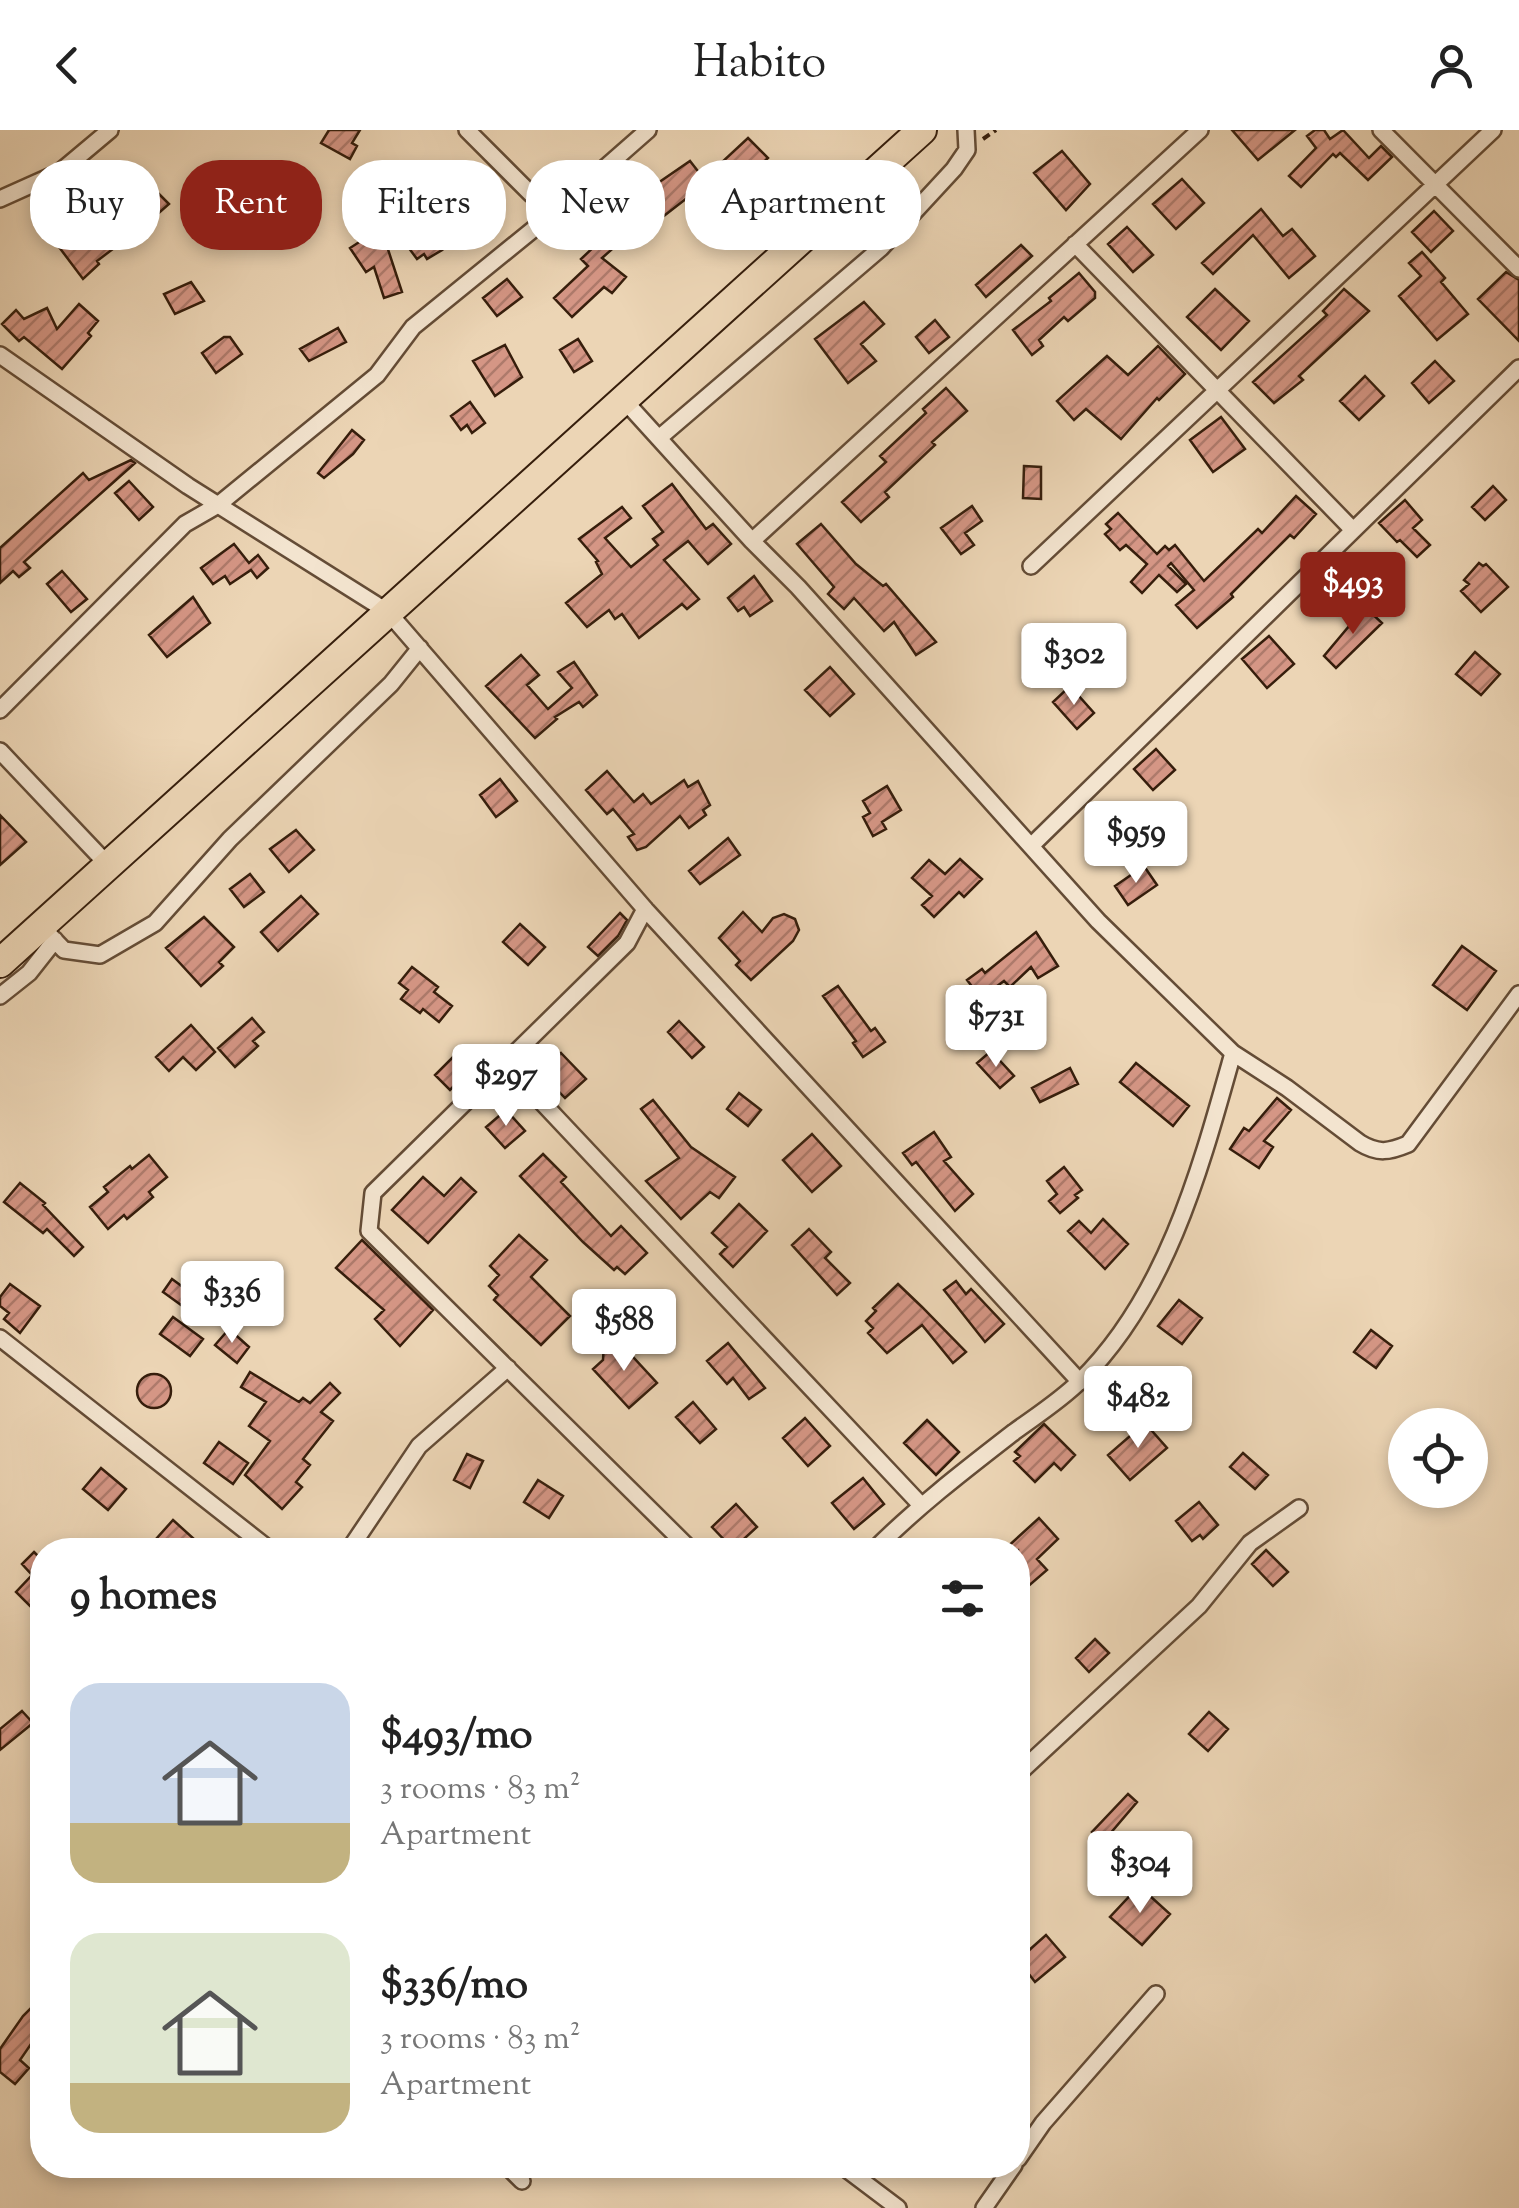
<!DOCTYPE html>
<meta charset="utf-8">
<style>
body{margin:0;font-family:"Sorts Mill Goudy",serif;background:#f6f6f6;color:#222;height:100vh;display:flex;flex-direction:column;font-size:38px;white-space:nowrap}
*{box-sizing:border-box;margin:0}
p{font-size:32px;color:#767676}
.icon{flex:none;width:55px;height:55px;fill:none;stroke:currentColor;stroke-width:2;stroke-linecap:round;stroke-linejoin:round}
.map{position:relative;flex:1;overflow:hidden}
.side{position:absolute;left:30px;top:1408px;width:1000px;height:640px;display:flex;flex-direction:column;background:#fff;border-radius:40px;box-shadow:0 5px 15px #0003}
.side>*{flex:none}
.banner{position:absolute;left:30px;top:30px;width:1000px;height:90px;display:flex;gap:20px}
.fabs{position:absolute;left:1388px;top:1278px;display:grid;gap:20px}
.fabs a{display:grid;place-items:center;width:100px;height:100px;border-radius:50%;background:#fff;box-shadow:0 5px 15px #0003;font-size:50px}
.price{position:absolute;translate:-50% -85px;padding:0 22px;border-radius:10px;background:#fff;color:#222;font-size:32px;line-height:65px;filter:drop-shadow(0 2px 5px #0008)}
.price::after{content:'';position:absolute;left:50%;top:60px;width:30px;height:22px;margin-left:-15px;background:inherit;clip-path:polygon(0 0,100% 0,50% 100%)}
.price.selected{background:#8f2418;color:#fff}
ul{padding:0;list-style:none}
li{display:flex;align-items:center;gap:30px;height:250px;padding:0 40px}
li span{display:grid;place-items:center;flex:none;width:280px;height:200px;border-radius:30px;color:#555}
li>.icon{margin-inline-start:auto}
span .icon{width:120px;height:120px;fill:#fffc;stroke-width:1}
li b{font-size:42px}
h2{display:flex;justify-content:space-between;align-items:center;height:120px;padding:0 40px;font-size:42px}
.chip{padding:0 35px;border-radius:40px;background:#fff;box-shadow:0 5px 15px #0003;font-size:35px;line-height:90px}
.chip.selected{background:#8f2418;color:#fff}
header{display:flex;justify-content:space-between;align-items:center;height:130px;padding:0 40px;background:#fff;font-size:45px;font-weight:600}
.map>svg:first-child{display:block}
</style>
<header><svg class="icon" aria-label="back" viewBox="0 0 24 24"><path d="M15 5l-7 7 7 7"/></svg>Habito<svg class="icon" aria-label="person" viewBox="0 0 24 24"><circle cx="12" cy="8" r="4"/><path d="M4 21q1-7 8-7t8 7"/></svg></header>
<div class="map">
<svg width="1519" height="2078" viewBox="0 0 1519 2078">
<defs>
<pattern id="building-hatch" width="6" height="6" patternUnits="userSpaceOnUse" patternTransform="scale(2.5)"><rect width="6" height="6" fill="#d59685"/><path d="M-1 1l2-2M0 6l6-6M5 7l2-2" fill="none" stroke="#ae7a6b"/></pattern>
</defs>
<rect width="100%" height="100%" fill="#ecd5b5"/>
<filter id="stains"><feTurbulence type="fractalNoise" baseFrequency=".002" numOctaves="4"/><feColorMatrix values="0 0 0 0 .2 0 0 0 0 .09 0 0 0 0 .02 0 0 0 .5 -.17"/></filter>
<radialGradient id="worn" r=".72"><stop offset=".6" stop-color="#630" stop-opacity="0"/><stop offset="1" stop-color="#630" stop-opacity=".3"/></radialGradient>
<path fill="url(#building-hatch)" stroke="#361e0c" stroke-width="2.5" d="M329 0H360L352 13 357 16 350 29 321 13Z
M1232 0H1295L1258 30Z
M1315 0H1324L1330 9 1343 0 1369 28 1381 16 1392 27 1368 50 1340 23 1336 27 1333 24 1301 57 1289 46 1316 18 1307 6Z
M748 8 768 28 725 70 703 87 687 68 651 96 646 89 602 128 626 147 612 163 604 157 572 187 554 168 588 136 581 129 615 97 607 88 690 31 704 49Z
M1062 21 1090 54 1066 80 1034 43Z
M1182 49 1204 73 1176 99 1153 74Z
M155 60 169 74 127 111 126 109 97 131 99 134 83 149 56 113 72 101 57 80 83 61 109 95 129 77 133 82Z
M1261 79 1283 106 1292 99 1315 126 1289 148 1253 105 1213 144 1202 133Z
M1434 81 1453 101 1431 122 1412 102Z
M416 83 442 120 427 129 424 124 417 129 397 102Z
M1127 97 1153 125 1133 142 1108 114Z
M381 98 402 162 384 168 374 137 366 142 350 118Z
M1021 115 1032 126 986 167 976 155Z
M1422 122 1445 148 1441 152 1468 184 1437 210 1399 166 1421 146 1409 133Z
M1506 142 1519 150V211L1478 169Z
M1079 143 1095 162V168L1068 191 1064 187 1039 210 1043 216 1032 225 1013 200 1051 171 1049 168Z
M507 149 522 167 497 186 483 168Z
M191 152 204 171 175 184 164 164Z
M1215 159 1249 191 1221 220 1187 187Z
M1344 159 1369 181 1299 246 1303 250 1274 273 1253 252 1327 185 1323 181Z
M864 172 884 194 861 214 876 231 848 253 815 209Z
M79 174 98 191 88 203 91 206 62 239 24 207 19 211 2 194 16 180 24 189 47 178 57 199Z
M935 190 949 207 929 223 916 207Z
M338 198 346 212 309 231 300 219Z
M224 207H230L242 224 216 243 202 223Z
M578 209 592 231 574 242 560 220Z
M505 215 522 247 495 266 473 231Z
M1158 216 1185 244 1159 270 1157 268 1121 309 1086 279 1074 290 1057 271 1107 226 1128 245Z
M1435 231 1454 251 1429 273 1412 253Z
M1365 246 1384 266 1359 290 1340 271Z
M946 258 967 281 932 312 935 315 885 362 889 367 861 392 842 372 886 332 880 326 926 283 923 279Z
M470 272 485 293 472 303 467 295 461 300 451 286Z
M1221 287 1245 319 1213 342 1190 310Z
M352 300 364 310 353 324 324 348 318 343Z
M131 330 135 333 24 432 30 438 19 447 13 441 0 453V418L83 343 89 350Z
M1024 336 1041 337V369L1023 368Z
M129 351 153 377 139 390 115 363Z
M672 354 706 399 713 394 731 414 708 434 688 411 664 430 699 469 687 479 682 474 639 508 622 484 615 489 609 480 587 497 566 473 602 444 596 432 598 431 579 409 622 377 631 388 605 408 631 437 658 415 653 409 663 402 643 376Z
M1493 356 1506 370 1485 390 1472 377Z
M1296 366 1316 384 1294 408 1290 405 1231 464 1233 467 1197 498 1176 475 1194 460 1171 433 1168 436 1186 454 1177 462 1159 445 1142 463 1131 452 1147 434 1126 415 1120 420 1105 404 1111 399 1106 394 1118 383 1157 424 1165 416 1169 420 1175 415 1204 451 1258 399 1262 403Z
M1405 370 1422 390 1413 398 1430 415 1417 427 1400 410 1397 412 1379 393Z
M972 376 982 391 965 403 974 415 961 424 941 398Z
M821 394 856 434 883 456 886 454 936 512 916 525 894 492 884 501 854 468 844 479 828 464 834 457 797 414Z
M234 414 249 433 258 425 268 438 257 448 251 440 230 454 225 446 213 454 201 438Z
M1342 427 1345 431 1350 427 1367 445 1342 468 1325 449Z
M1479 433 1483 436 1486 434 1508 457 1481 482 1461 461 1469 454 1464 450Z
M62 441 87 469 71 482 47 454Z
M754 446 772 471 750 486 744 477 738 481 728 468Z
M193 467 210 493 167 527 149 505Z
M1365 477 1382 493 1336 538 1324 526Z
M1093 495 1105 509 1070 538 1058 523Z
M1269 506 1294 534 1267 558 1242 529Z
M1475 522 1500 544 1481 565 1456 544Z
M521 525 539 545 527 555 548 579 572 558 558 542 574 532 597 565 583 577 579 572 555 587 557 589 535 608 486 556Z
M830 537 854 564 830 586 805 560Z
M1070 556 1094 583 1077 599 1053 572Z
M1156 619 1175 640 1153 660 1134 639Z
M607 641 634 672 643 664 651 674 684 650 688 657 698 651 710 675 703 680 706 685 689 698 680 686 646 717 637 720 628 707 634 704 613 679 607 684 586 660Z
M500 649 517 671 496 687 480 665Z
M887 656 901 680 882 692 886 699 873 706 863 687 870 683 863 671Z
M0 685 26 712 0 735Z
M296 700 314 720 289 742 270 719Z
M728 708 740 725 700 754 689 741Z
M960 729 982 749 964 767 959 762 934 787 922 775 932 766 912 748 929 730 945 744Z
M1144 736 1157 755 1128 775 1115 756Z
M250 744 264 762 244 777 230 759Z
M301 766 318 784 278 821 261 802Z
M743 782 762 802 773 788 784 784 795 789 799 800 793 811 751 850 736 835 740 831 719 808Z
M620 783 627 790 618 806 598 826 588 817Z
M204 787 234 817 219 832 223 836 201 856 166 818Z
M520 794 545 817 528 835 503 812Z
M1036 802 1058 836 1038 848 1031 837 1010 857 1004 851 981 868 967 850 982 839 985 843Z
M1462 816 1496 841 1467 880 1433 855Z
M412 837 438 857 434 862 452 876 439 892 423 879 420 883 401 869 408 860 399 853Z
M838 856 871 901 875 898 885 912 863 927 853 913 856 911 823 866Z
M252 888 264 902 253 911 258 916 235 937 218 918Z
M679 891 704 917 692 928 668 902Z
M191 895 215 922 196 940 183 927 169 941 156 927Z
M991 921 1014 946 1000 958 977 933Z
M561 923 586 949 565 968 540 942Z
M455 925 470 940 450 960 435 945Z
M1136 933 1189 976 1173 996 1120 952Z
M1070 938 1078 954 1040 972 1032 958Z
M739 963 761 980 748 996 727 979Z
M1277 968 1291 980 1264 1011 1273 1017 1259 1038 1230 1019 1244 998 1249 1001Z
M653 970 691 1017 735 1047 719 1068 710 1062 681 1089 646 1051 679 1028 641 979Z
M506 980 525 1001 505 1018 486 997Z
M934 1002 951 1027 944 1031 973 1064 955 1081 916 1032 912 1035 903 1023Z
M812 1004 841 1036 812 1062 783 1030Z
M543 1024 566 1047 561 1052 611 1106 621 1096 647 1123 625 1144 617 1137 614 1140 583 1112 520 1046Z
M149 1025 167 1047 149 1062 153 1067 127 1089 124 1085 108 1099 90 1077 108 1062 104 1057 130 1036 132 1039Z
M1064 1037 1082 1060 1075 1065 1078 1068 1060 1083 1049 1071 1057 1064 1047 1051Z
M423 1047 444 1066 461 1048 476 1062 428 1113 392 1080Z
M20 1053 45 1073 43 1075 83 1117 74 1126 47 1099 43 1103 4 1072Z
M739 1074 767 1101 733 1137 720 1124 727 1117 712 1103Z
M1103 1089 1128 1114 1105 1139 1068 1101 1079 1091 1091 1103Z
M809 1099 831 1122 825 1128 850 1153 837 1165 792 1115Z
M519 1105 547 1130 531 1147 570 1186 541 1215 494 1170 498 1165 489 1156 499 1145 490 1136Z
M362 1110 433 1180 400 1216 375 1189 384 1180 336 1138Z
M172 1149 198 1168 188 1180 163 1162Z
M956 1151 966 1164 971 1159 1004 1194 985 1212 944 1160Z
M10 1154 40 1176 20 1203 4 1189 9 1183 0 1176V1167Z
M898 1154 922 1177 966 1222 953 1233 922 1195 887 1223 868 1203 873 1198 866 1191 876 1181 873 1178Z
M1179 1170 1202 1188 1182 1214 1158 1196Z
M173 1187 203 1209 190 1226 160 1204Z
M229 1199 249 1217 237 1233 215 1215Z
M1371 1200 1392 1216 1376 1238 1354 1222Z
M604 1213 621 1214 657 1253 629 1278 593 1239 603 1230Z
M728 1213 765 1258 749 1269 733 1248 727 1254 707 1231Z
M250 1242 299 1272 303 1268 310 1273 330 1253 340 1263 321 1282 333 1291 303 1329 310 1335 296 1352 302 1357 282 1379 245 1345 270 1311 249 1296 266 1272 241 1257Z
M137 1261a17 17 0 1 1 34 0a17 17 0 1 1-34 0Z
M693 1272 716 1299 700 1313 676 1287Z
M805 1288 830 1316 808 1336 783 1308Z
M927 1290 959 1322 936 1345 904 1313Z
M1145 1293 1167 1318 1130 1350 1108 1325Z
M1044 1294 1075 1325 1061 1340 1054 1333 1035 1352 1014 1331 1020 1326 1015 1322Z
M219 1312 248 1333 233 1354 204 1333Z
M1243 1323 1268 1345 1255 1359 1230 1337Z
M467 1324 483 1331 470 1358 454 1350Z
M101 1338 126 1359 108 1380 83 1359Z
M863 1348 884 1374 854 1399 832 1373Z
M538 1350 563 1366 549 1388 524 1372Z
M1199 1372 1218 1395 1203 1409 1200 1405 1192 1411 1176 1391Z
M736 1374 757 1397 733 1419 712 1397Z
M1039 1388 1058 1409 1037 1429 1047 1440 1018 1465V1420H1004Z
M173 1390 194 1409 183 1420H170L157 1408Z
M1266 1420 1288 1442 1273 1456 1252 1434Z
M34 1422 42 1430V1471L34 1480 16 1462 32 1445 22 1434Z
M1095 1509 1109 1523 1089 1542 1076 1528Z
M22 1581 33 1593 0 1620V1599Z
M1209 1582 1228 1599 1208 1621 1189 1604Z
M1128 1664 1137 1672 1103 1712 1092 1702Z
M1139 1756 1170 1784 1142 1815 1110 1787Z
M1046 1805 1065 1827 1035 1852 1018 1830Z
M42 1867V1898L20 1930 29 1938 15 1954 0 1942V1919L23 1886Z"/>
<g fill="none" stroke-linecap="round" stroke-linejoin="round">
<g stroke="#644c36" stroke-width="20">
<path id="street" d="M467 0 531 64 557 80 648 0
M1381 0 1519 139
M0 69 60 42 110 0
M1075 114 1352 399
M0 225 188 356 388 482 645 779 1080 1252
M623 269 752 411 798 457 1098 791 1233 923 1287 958 1360 1013C1378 1024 1389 1022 1408 1014L1519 864
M659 308 881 118 954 39 967 20 966 0
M752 411 1200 0
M1031 436 1493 0
M0 580 185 394 218 375 377 245 413 197 557 80
M0 621 108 735
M1031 716 1519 238
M645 779 627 813 373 1063 369 1101 691 1420
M41 796 64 820 100 825 155 793 230 709 391 554 420 518
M0 866 29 843 55 810
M505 933 920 1374
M0 1208 270 1420
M349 1420 419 1316 508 1238
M874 1420C918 1376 965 1340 1014 1302 1036 1286 1061 1270 1080 1251 1167 1166 1201 1037 1233 923
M1018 1644 1199 1476 1250 1413 1299 1378
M1018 2029 1043 1993 1156 1864
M506 2035 522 2051
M841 2035 898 2078
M984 2078 1014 2035"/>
</g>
<g stroke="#361e0c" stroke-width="32">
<path id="highway" d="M0 833 922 0"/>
</g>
<path stroke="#361e0c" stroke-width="4" stroke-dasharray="8 5" stroke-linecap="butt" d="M983 9 996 0"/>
<use href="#street" stroke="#f3e4cf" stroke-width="15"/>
<use href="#highway" stroke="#ecd5b5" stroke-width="28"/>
</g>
<rect width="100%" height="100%" filter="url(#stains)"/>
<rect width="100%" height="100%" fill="url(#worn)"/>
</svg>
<div class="fabs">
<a><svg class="icon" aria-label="locate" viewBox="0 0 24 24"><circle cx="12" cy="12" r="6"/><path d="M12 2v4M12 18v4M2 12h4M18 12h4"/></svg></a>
</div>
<b class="price selected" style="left:1353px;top:507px">$493</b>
<b class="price" style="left:1074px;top:578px">$302</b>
<b class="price" style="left:1136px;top:756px">$959</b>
<b class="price" style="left:996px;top:940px">$731</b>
<b class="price" style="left:506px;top:999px">$297</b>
<b class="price" style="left:232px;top:1216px">$336</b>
<b class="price" style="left:624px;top:1244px">$588</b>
<b class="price" style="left:1138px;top:1321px">$482</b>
<b class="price" style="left:1140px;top:1786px">$304</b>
<div class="banner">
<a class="chip">Buy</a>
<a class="chip selected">Rent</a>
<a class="chip">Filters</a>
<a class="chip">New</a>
<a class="chip">Apartment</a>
</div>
<section class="side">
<h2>9 homes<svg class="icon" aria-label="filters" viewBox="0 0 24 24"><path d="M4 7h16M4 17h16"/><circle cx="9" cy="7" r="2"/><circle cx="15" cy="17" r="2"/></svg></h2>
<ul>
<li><span style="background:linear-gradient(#c9d6e8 70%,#c2b280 0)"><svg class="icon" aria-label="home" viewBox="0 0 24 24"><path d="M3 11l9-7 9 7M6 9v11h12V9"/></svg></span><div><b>$493/mo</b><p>3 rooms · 83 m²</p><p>Apartment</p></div></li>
<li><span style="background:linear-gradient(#dfe7d0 75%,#c2b280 0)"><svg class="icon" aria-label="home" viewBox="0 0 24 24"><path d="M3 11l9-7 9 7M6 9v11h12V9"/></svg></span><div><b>$336/mo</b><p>3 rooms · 83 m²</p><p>Apartment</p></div></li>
</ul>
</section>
</div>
